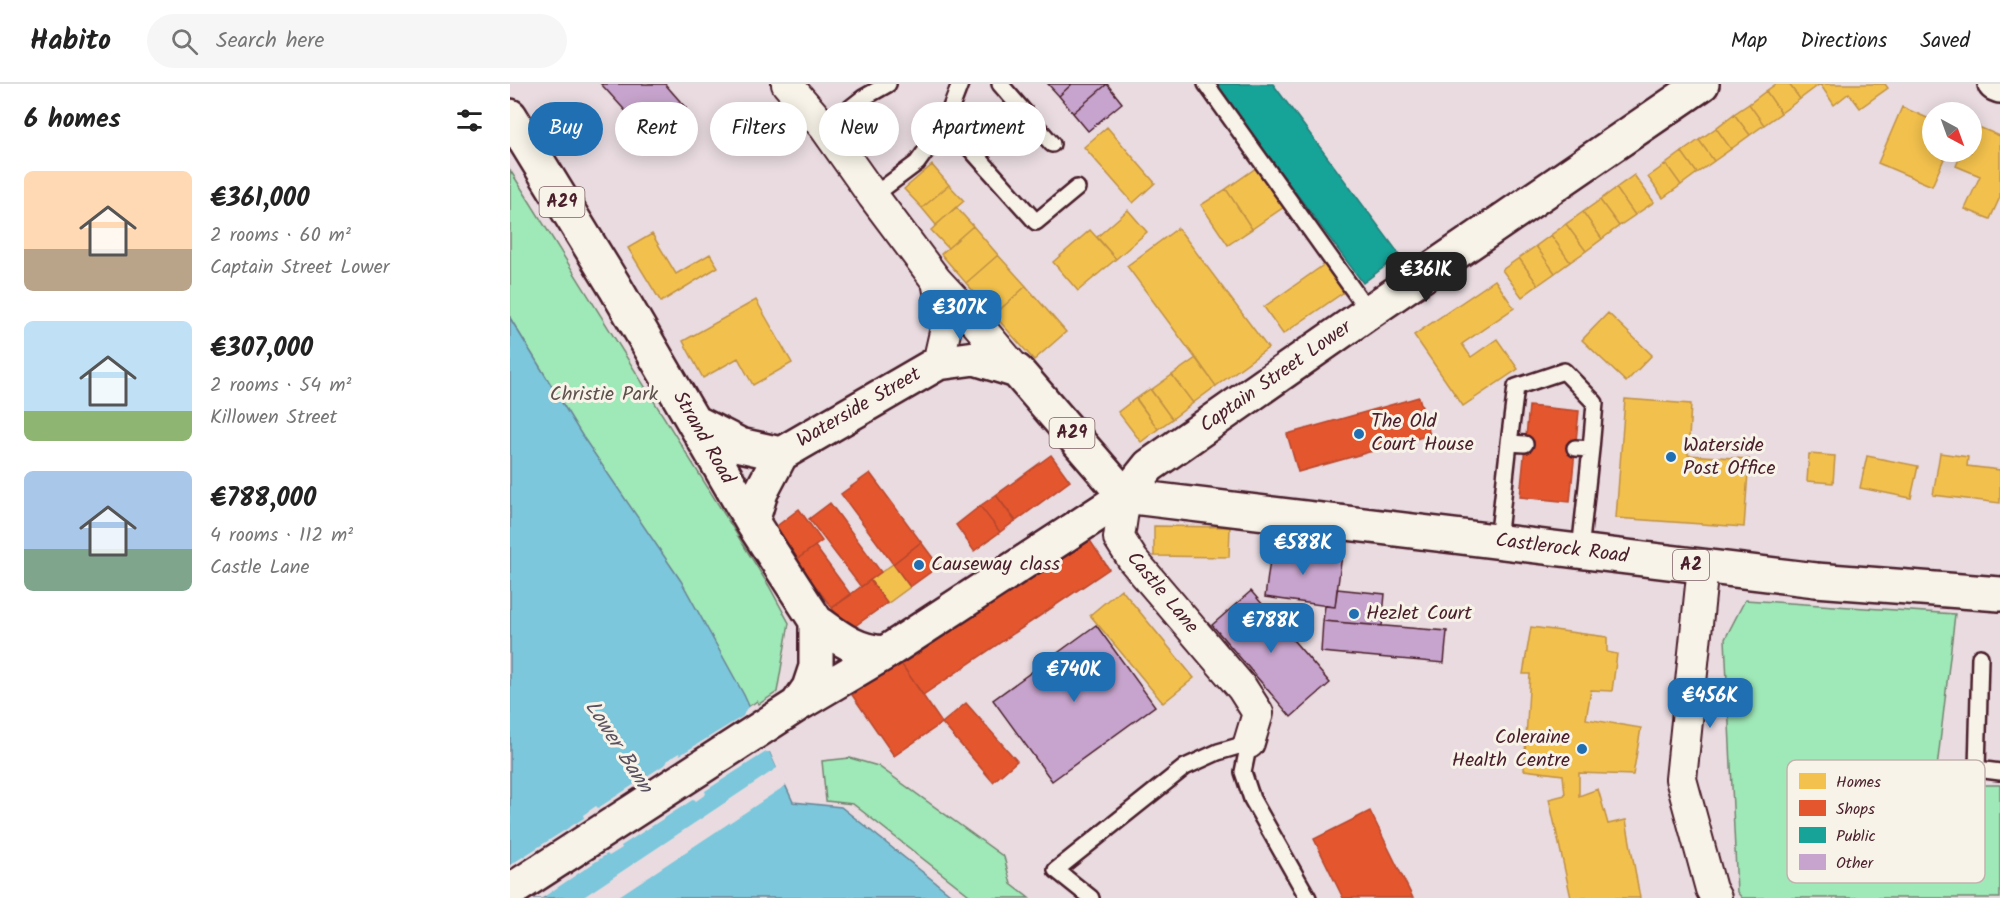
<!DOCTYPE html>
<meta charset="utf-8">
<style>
body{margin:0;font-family:Kalam,sans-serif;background:#f6f6f6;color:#222;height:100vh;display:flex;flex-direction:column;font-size:22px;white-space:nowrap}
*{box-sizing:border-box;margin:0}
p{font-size:20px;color:#767676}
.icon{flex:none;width:33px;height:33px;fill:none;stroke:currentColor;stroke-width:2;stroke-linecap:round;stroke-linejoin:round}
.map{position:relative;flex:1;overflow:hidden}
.drawer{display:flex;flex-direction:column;background:#fff;width:510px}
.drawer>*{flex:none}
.banner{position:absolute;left:18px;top:18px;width:570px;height:54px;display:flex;gap:12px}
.needle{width:39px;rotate:139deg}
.tools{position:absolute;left:1412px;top:18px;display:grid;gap:12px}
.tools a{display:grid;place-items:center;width:60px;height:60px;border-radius:50%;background:#fff;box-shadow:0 3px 15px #0003;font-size:30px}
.price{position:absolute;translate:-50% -51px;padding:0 14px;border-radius:12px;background:#1f6fb2;color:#fff;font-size:20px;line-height:39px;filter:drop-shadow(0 2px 3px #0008)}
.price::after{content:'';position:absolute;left:50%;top:36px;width:18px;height:14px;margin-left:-9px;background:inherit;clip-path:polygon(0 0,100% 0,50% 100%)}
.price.current{background:#222;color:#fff}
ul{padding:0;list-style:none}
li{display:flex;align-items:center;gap:18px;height:150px;padding:0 24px}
li span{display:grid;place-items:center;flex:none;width:168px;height:120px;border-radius:9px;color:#555}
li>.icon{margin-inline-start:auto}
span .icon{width:72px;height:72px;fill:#fffc;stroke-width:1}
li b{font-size:26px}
h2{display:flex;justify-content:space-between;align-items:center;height:72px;padding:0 24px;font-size:26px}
.chip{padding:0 21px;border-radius:27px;background:#fff;box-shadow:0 3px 15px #0003;font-size:21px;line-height:54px}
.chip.current{background:#1f6fb2;color:#fff}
header{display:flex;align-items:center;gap:36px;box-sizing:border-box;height:84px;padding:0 30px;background:#fff;border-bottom:2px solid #e0e0e0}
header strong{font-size:28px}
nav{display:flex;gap:33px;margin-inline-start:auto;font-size:21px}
.search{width:420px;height:54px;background:#f6f6f6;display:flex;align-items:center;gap:15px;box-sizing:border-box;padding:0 21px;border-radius:33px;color:#767676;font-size:22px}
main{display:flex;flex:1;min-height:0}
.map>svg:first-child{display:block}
</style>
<header>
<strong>Habito</strong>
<div class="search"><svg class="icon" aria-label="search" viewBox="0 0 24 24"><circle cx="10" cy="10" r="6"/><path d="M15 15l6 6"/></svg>Search here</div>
<nav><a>Map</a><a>Directions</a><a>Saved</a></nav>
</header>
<main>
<section class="drawer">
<h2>6 homes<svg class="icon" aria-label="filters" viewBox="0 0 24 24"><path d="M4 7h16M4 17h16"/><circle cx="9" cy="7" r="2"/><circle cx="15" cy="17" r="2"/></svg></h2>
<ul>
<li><span style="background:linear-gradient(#ffd9b3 65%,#b9a48a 0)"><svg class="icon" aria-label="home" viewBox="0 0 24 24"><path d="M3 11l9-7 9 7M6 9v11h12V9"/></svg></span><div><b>€361,000</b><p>2 rooms · 60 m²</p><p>Captain Street Lower</p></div></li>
<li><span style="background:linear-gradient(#bfe0f5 75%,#8fb573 0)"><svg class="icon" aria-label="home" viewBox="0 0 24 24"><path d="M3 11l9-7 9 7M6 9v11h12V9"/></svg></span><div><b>€307,000</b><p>2 rooms · 54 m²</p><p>Killowen Street</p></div></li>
<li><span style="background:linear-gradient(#a9c7e8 65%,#7fa58c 0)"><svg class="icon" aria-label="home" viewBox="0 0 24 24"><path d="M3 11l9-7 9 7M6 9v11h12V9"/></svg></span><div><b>€788,000</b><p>4 rooms · 112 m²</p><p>Castle Lane</p></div></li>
</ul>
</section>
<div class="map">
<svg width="1490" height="814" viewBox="0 0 1490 814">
<rect width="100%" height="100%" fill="#e9dbe0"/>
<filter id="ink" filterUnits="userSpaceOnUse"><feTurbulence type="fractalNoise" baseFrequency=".0167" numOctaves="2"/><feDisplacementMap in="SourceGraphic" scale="12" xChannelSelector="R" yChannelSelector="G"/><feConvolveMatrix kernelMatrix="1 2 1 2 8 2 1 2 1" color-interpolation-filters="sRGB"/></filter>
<g filter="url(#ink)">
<path fill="#9fe8b7" stroke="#748471" stroke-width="1.5" d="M0 86 259 502 279 539 267 608 249 620 247 617 236 625 0 234Z
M1235 516 1445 530 1425 701H1490V814H1232L1227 808 1215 555Z
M340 674 368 682 494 773 501 800 519 814H463L343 720 316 717 312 677Z"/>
<path fill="#7cc7db" stroke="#688495" stroke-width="1.5" d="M0 234 73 353 171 497 234 611 283 718 331 723 445 814H13L0 796Z"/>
<path fill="#e9dbe0" d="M242 621 278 700 106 814H72L267 684 260 668H256L195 707 196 710 186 717 184 715 111 762 112 764 99 772 97 770 32 814H9L0 801V781L74 734 73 731 86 722 88 724 157 679 156 677 169 669 170 671 233 632 236 625Z"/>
<path fill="#f2c14e" stroke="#c09044" stroke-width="1.5" d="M1266 0H1279L1290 15 1271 29 1256 7Z
M1279 0H1310L1290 15Z
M1310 0H1375L1378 4 1350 24 1339 9 1324 21Z
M1256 7 1271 29 1254 41 1239 20Z
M1239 20 1254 41 1240 51 1224 30Z
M1392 23 1422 36V68H1437L1422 102 1368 79Z
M1224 30 1240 51 1221 65 1206 44Z
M1464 41 1490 52V113L1480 135 1455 125 1470 92 1446 82 1452 68H1461V47Z
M597 43 645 99 623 119 574 63Z
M1206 44 1221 65 1204 77 1189 56Z
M1189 56 1204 77 1187 89 1172 68Z
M1172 68 1187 89 1171 101 1156 80Z
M1156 80 1171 101 1153 114 1138 93Z
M422 81 439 101 412 124 394 105Z
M746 84 774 123 742 145 716 105Z
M1124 91 1144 118 1125 131 1106 104Z
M439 101 454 117 426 141 412 124Z
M1106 104 1125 131 1109 142 1090 116Z
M716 105 742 145 718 161 691 121Z
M1090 116 1109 142 1092 155 1073 128Z
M446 123 463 142 438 164 421 146Z
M618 126 637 148 606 175 587 153Z
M1073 128 1092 155 1076 167 1056 140Z
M1056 140 1076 167 1060 178 1041 151Z
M463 142 488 171 456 199 431 170Z
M668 144 758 264 706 302 617 182Z
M580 146 606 175 568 207 543 178Z
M142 150 166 190 200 170 208 183 151 218 118 164Z
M1041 151 1060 178 1045 189 1026 162Z
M1026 162 1045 189 1028 201 1009 174Z
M488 171 516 202 484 231 456 199Z
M1009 174 1028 201 1012 213 992 186Z
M815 180 834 208 773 250 754 223Z
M985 196 1004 224 952 260 961 273 987 255 1008 285 953 322 904 251Z
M516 202 556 248 524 276 484 231Z
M246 216 282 279 243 301 228 274 193 294 173 257Z
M1098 229 1142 271 1116 298 1072 256Z
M686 274 706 302 683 319 662 291Z
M662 291 683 319 662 335 641 306Z
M640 305 662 335 648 345 626 315Z
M626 314 648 345 631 358 608 328Z
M1115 315 1181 320 1178 371 1239 375 1234 443 1106 434Z
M1430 369 1458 373 1457 382 1490 386V419L1423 411Z
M1299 370 1325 372 1323 399 1297 397Z
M1357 372 1408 382 1401 414 1350 404Z
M644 442 720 443 719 473 644 472Z
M383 480 400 503 377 520 360 496Z
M611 505 684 594 653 619 580 531Z
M1021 543 1097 553V568L1107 570 1102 607 1081 606 1076 635 1131 644 1123 691 1069 689V712L1088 705 1098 740 1116 736 1130 814H1061L1039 715 1055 711 1053 691 1014 686 1020 590H1013Z"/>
<path fill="#e4572e" stroke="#b6462d" stroke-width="1.5" d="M909 313 920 351 788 388 777 350Z
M1019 322 1069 327 1060 418 1010 413Z
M541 371 560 397 506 437 486 411Z
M360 389 411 458 383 480 331 410Z
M486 411 505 437 490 448 470 422Z
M320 419 371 488 351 503 299 435Z
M470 422 490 448 464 467 446 441Z
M289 425 312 457 286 476 263 445Z
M577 452 599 485 413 611 390 578Z
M411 458 429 482 400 503 383 480Z
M305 462 341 511 322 524 286 476Z
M360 496 377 519 338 547 322 524Z
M390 578 432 639 384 672 342 611Z
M456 619 507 677 483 698 432 639Z
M860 727 903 814H833L804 755Z"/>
<path fill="#17a398" stroke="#267b77" stroke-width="1.5" d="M705 0H763L890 171 853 199Z"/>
<path fill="#c7a4cd" stroke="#4a1f2b" stroke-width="1.5" d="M91 0H155L176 24 141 55Z
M538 0H562L549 12Z
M562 0H597L563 29 549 12Z
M597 0 612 19 578 47 563 29Z
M762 461 832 471 825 523 755 513Z
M827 505 875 510 872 542 813 537 815 522 825 523Z
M741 507 820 599 781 633 702 541Z
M813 537 937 547 934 579 811 568Z
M586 541 645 622 542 697 483 616Z"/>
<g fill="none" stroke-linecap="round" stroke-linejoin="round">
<g stroke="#4a1f2b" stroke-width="20">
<path id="lane" d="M490 0 542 60
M696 0 859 228
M434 42 450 0
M315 44 353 14 378 0
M363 112 407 79 434 42 448 51 526 138 567 104
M999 359 1006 303 1054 287 1085 319 1081 365
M1065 364 1081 365 1070 467
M988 457 999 359 1015 360
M1470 573 1467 685 1490 688
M581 814 546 786 675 683 708 668 739 659 733 688 742 715 798 814"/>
</g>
<g stroke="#4a1f2b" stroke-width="34">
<path id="street" d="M277 0 315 44 363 112 426 196 467 240 507 287
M427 197 436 244 428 279
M615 412 609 454 623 476 732 604 748 629 739 659
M1193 482 1171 695 1201 805 1206 814"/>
</g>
<g stroke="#4a1f2b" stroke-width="38">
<path id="secondary" d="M1485 0 1490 2
M615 412 639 382 859 228 1192 0"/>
</g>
<g stroke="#4a1f2b" stroke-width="38">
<path id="primary" d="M0 32 105 203 242 438 306 537V583L299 604 287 621
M183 337 230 361 271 370
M615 412 1306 496 1490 510
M242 438 251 408 271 370 428 279 465 274 507 287 615 412
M306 537C328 553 346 568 375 569
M0 807 287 621 375 569 615 412"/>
</g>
<use href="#lane" stroke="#f7f3e8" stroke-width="15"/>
<use href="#street" stroke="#f7f3e8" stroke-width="30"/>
<use href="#secondary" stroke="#f7f3e8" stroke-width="33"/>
<use href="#primary" stroke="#f7f3e8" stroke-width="33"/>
</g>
</g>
<g fill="#1f6fb2" stroke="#f7f3e8" stroke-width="2">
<circle cx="849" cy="350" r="6"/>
<circle cx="1161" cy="373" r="6"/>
<circle cx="409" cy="481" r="6"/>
<circle cx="844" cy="530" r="6"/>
<circle cx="1072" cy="665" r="6"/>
</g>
<g text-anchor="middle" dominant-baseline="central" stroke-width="6" stroke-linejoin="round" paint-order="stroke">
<g fill="#f7f3e8" stroke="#7e5f64" stroke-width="1.5">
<rect x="29.5" y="103" width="45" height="30" rx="4.5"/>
<rect x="539.5" y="334" width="45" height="30" rx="4.5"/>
<rect x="1163" y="466" width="36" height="30" rx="4.5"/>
</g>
<g font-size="18" font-weight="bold" fill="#4a1f2b">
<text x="52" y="118">A29</text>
<text x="562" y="349">A29</text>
<text x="1181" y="481">A2</text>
</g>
<g font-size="20" fill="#4a1f2b" stroke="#f7f3e8">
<text transform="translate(766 293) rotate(-35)">Captain Street Lower</text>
<text transform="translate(349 324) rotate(-30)">Waterside Street</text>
<text transform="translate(193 354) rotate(60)">Strand Road</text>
<text transform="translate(1052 465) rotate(7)">Castlerock Road</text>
<text transform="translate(652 509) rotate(50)">Castle Lane</text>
</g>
<g font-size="20" fill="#5f514e" stroke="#f7f3e8">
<text x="94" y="311">Christie Park</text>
</g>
<g font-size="20" fill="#4a1f2b" stroke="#f7f3e8" text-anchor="start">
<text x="861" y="338">The Old<tspan x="861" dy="23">Court House</tspan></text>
<text x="1173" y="362">Waterside<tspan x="1173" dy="23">Post Office</tspan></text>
<text x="421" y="481">Causeway class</text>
<text x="856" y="530">Hezlet Court</text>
<text x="1060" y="654" text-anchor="end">Coleraine<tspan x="1060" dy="23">Health Centre</tspan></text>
</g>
<g font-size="21" font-style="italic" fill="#595160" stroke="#f7f3e8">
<text transform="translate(108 663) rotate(57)">Lower Bann</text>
</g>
</g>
<rect x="1277" y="676" width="198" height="123" rx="9" fill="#f7f3e8" stroke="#c3b3af" stroke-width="1.5"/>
<rect x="1289" y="689" width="27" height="16" fill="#f2c14e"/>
<rect x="1289" y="716" width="27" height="16" fill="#e4572e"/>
<rect x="1289" y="743" width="27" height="16" fill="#17a398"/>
<rect x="1289" y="770" width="27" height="16" fill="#c7a4cd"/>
<g font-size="16" fill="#4a1f2b">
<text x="1326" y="703">Homes</text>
<text x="1326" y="730">Shops</text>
<text x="1326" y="757">Public</text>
<text x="1326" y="784">Other</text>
</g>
</svg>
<div class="tools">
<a><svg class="needle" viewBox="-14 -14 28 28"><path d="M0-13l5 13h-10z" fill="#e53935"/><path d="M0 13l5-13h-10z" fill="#767676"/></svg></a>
</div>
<b class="price current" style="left:916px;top:219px">€361K</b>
<b class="price" style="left:450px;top:257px">€307K</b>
<b class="price" style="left:793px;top:492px">€588K</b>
<b class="price" style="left:761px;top:570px">€788K</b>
<b class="price" style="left:564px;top:619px">€740K</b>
<b class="price" style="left:1200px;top:645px">€456K</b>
<div class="banner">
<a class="chip current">Buy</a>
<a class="chip">Rent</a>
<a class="chip">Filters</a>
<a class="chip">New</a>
<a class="chip">Apartment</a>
</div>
</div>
</main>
